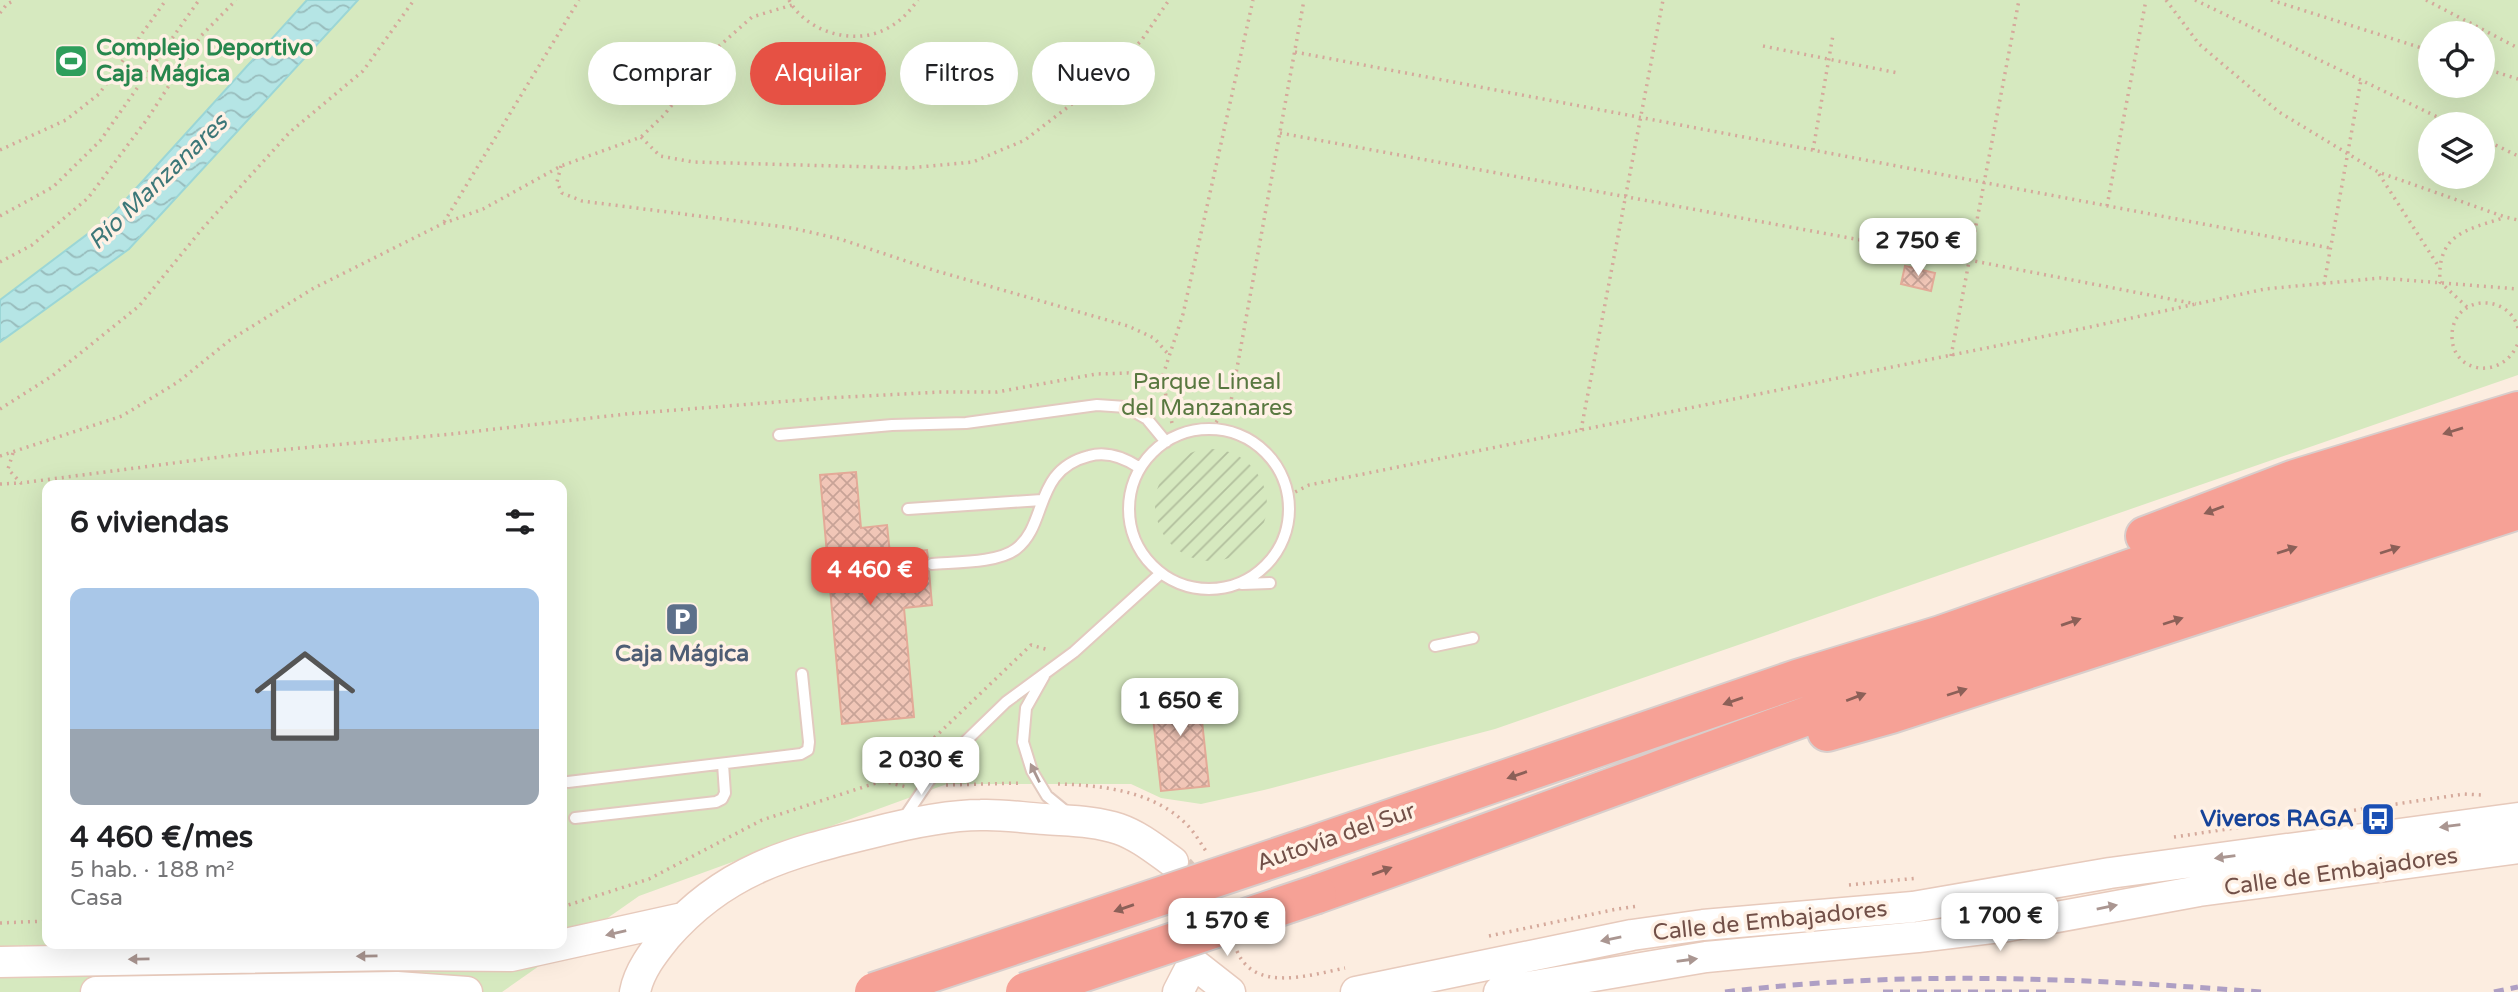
<!DOCTYPE html>
<html lang="es">
<meta charset="utf-8">
<style>
body{margin:0;font-family:"Varela Round",sans-serif;background:#f2f2f2;color:#202124;height:100vh;display:flex;flex-direction:column;font-size:26px;white-space:nowrap}
*{box-sizing:border-box;margin:0}
p{font-size:23px;color:#757577}
.icon{flex:none;width:38px;height:38px;fill:none;stroke:currentColor;stroke-width:2;stroke-linecap:round;stroke-linejoin:round}
.map{position:relative;flex:1;overflow:hidden}
.sheet{position:absolute;left:42px;top:480px;width:525px;height:469px;display:flex;flex-direction:column;background:#fff;border-radius:14px;box-shadow:0 7px 28px #0002}
.sheet>*{flex:none}
.banner{position:absolute;left:588px;top:42px;width:665px;height:63px;display:flex;gap:14px}
.fabs{position:absolute;left:2418px;top:21px;display:grid;gap:14px}
.fabs a{display:grid;place-items:center;width:77px;height:77px;border-radius:50%;background:#fff;box-shadow:0 7px 28px #0002;font-size:35px}
.price{position:absolute;translate:-50% -60px;padding:0 16px;border-radius:14px;background:#fff;color:#222;font-size:23px;line-height:46px;filter:drop-shadow(0 2px 4px #0008)}
.price::after{content:'';position:absolute;left:50%;top:42px;width:21px;height:16px;margin-left:-10px;background:inherit;clip-path:polygon(0 0,100% 0,50% 100%)}
.price.active{background:#e65144;color:#fff}
ul{padding:0;list-style:none}
li{display:grid;align-content:center;gap:14px;height:371px;padding:0 28px}
li+li{border-top:2px solid #e0e0e0}
li span{display:grid;place-items:center;height:217px;border-radius:14px;color:#555}
li>.icon{margin-inline-start:auto}
span .icon{width:126px;height:126px;fill:#fffc;stroke-width:1}
li b{font-size:30px}
h2{display:flex;justify-content:space-between;align-items:center;height:84px;padding:0 28px;font-size:30px}
.pill{padding:0 24px;border-radius:32px;background:#fff;box-shadow:0 7px 28px #0002;font-size:24px;line-height:63px}
.pill.active{background:#e65144;color:#fff}
.map>svg:first-child{display:block}
</style>
<div class="map">
<svg width="2518" height="992" viewBox="0 0 2518 992">
<defs>
<pattern id="garden-furrows" width="10" height="10" patternUnits="userSpaceOnUse" patternTransform="scale(1.75)"><rect width="10" height="10" fill="#d6e9bf"/><path d="M-1 1l2-2M0 10L10 0M9 11l2-2" fill="none" stroke="#b2bf9d"/></pattern>
<pattern id="water-waves" width="16" height="10" patternUnits="userSpaceOnUse" patternTransform="scale(1.75)"><rect width="16" height="10" fill="#b5e5e5"/><path d="M0 5q4-4 8 0t8 0" fill="none" stroke="#98bcbc"/></pattern>
<pattern id="building-cross-hatch" width="8" height="8" patternUnits="userSpaceOnUse" patternTransform="scale(1.75)"><rect width="8" height="8" fill="#f1c6b7"/><path d="M0 0l8 8M0 8l8-8" fill="none" stroke="#c8a397"/></pattern>
</defs>
<rect width="100%" height="100%" fill="#fcede0"/>
<path fill="#d6e9bf" fill-rule="evenodd" d="M0 0H2518V375L1495 729 1264 790 1201 804 1161 798 1131 784H947L639 896 502 992H0ZM2431 33H2483V86H2431ZM2431 124H2483V177H2431ZM47 485H562V943H47Z"/>
<path fill="url(#garden-furrows)" d="M1155 505a56 56 0 1 1 112 0a56 56 0 1 1-112 0Z"/>
<path fill="url(#water-waves)" stroke="#9bd6d6" stroke-width="2" d="M307 0H358L129 249 0 342V300L110 217Z"/>
<path fill="url(#building-cross-hatch)" stroke="#e3aa98" stroke-width="2" d="M1905 266 1935 273 1931 291 1901 284Z
M856 472 861 528 887 525 890 554 927 550 928 558 924 565 929 571 932 605 904 608 914 717 842 724 820 475Z
M1198 684 1209 786 1161 791 1150 690Z"/>
<g fill="none" stroke-linecap="round" stroke-linejoin="round">
<path stroke="#dac6ba" stroke-width="30" stroke-dasharray="30 15" stroke-linecap="butt" d="M1180 869C1202 892 1206 923 1197 953"/>
<g stroke="#e2cabf" stroke-width="14">
<path id="service" d="M1129 509a80 80 0 1 1 160 0a80 80 0 1 1-160 0Z
M779 435 892 425 966 423 1097 405 1126 407 1147 419 1166 442
M908 509 1042 500
M932 564C955 562 998 563 1016 549 1048 525 1033 470 1089 456 1107 451 1125 458 1140 468
M1242 584 1270 583
M1435 646 1473 638
M1044 676 1026 708 1023 742 1032 771 1047 796 1069 814
M568 782 801 754 808 750 809 742 802 674
M575 818 716 802 722 799 725 793 723 764
M902 821 937 769 1006 702 1074 652 1160 574"/>
</g>
<g stroke="#e7cabc" stroke-width="33">
<path id="secondary" d="M0 962 396 955 511 956 683 918
M96 992 397 987 467 992
M635 992C639 971 653 953 666 937 724 870 788 853 871 833 902 825 949 815 981 815 1002 814 1024 818 1045 819 1069 821 1095 821 1119 829 1139 836 1156 850 1173 862
M1178 992 1193 963 1230 992
M1356 992 1632 935 1703 925 1913 907 2110 873 2518 818
M1499 992 1706 957 1918 937 2008 926 2199 891 2518 848"/>
</g>
<g stroke="#d8cecc" stroke-width="42">
<path id="motorway" d="M2145 536 2295 479 2518 411
M1827 732 1891 714 2518 510
M1305 848 1797 679 1941 635 2266 521 2391 482 2518 447
M1317 894C1634 782 1948 659 2268 556 2351 530 2434 500 2518 478"/>
</g>
<path stroke="#d5a99b" stroke-width="3.5" stroke-dasharray="2 5" stroke-linecap="butt" d="M789 0C806 32 854 46 886 29 900 22 909 12 918 0
M2166 0 2199 44 2279 112 2378 172 2505 217 2518 220
M2195 0 2452 124
M2271 0 2431 51
M2426 0 2518 48
M0 13 7 4 15 0
M1763 46 1898 73
M1295 52 2330 248
M2483 68 2518 79
M1280 133 1969 260 2196 304
M641 137 660 156 693 162 909 168 973 162 1025 140 1090 90 1141 41 1169 0
M2483 139 2518 156
M0 150 66 120 99 94 166 0
M1813 150 1833 35
M561 166 557 182 562 193 582 201 792 228 840 239 933 270 1128 326 1154 338 1169 355
M2379 174 2439 267
M2107 206 2146 0
M0 216 53 187 100 141 199 0
M444 222 579 0
M0 262 32 245 88 198 148 118 201 36 236 0
M2324 284 2361 80
M2467 307 2440 282C2437 234 2466 230 2503 218
M2518 328C2508 292 2453 295 2452 335 2451 374 2503 381 2518 343
M1951 356 2019 0
M0 409 52 376 139 306 202 229 290 132 363 71 414 0
M1172 423 1162 378 1183 314 1253 0
M1212 428 1231 401 1304 0
M1581 430 1663 0
M13 453 8 469 21 483 258 452 452 434 626 414 827 398 940 392H997L1096 374 1128 373 1162 378
M0 456 122 416 178 382 230 340 314 288 442 224 483 209 561 166 641 137 664 115 717 48 752 17 792 5
M0 484 21 483
M1289 495 1309 485 2090 327 2265 289 2380 278 2518 289
M882 781 907 787
M1058 784C1104 785 1158 792 1190 828 1196 835 1201 844 1206 851
M946 785 1023 783
M2174 837 2464 794 2481 795
M1849 885 1918 878
M562 907 649 879 762 820 882 781 911 760 1031 645 1049 650
M0 923 47 921
M1489 936 1617 909 1639 906
M1237 951C1254 992 1307 976 1345 968"/>
<use href="#service" stroke="#fff" stroke-width="10"/>
<use href="#secondary" stroke="#fff" stroke-width="30"/>
<use href="#motorway" stroke="#f6a196" stroke-width="38"/>
<path stroke="#ae9fc4" stroke-width="5" stroke-dasharray="10 7" stroke-linecap="butt" d="M1725 992C1904 970 2081 978 2261 992
M1883 992H2052
M2494 992 2518 987"/>
<g stroke="#d8cecc" stroke-width="42" stroke-linecap="butt">
<path id="motorway-bridge" d="M874 992 1305 848
M1025 992 1317 894"/>
</g>
<use href="#motorway-bridge" stroke="#f6a196" stroke-width="38"/>
</g>
<defs><path id="oneway-solid" d="M-6-.8H1V-3.2L6.5 0L1 3.2V.8H-6Z" transform="scale(1.75)"/></defs>
<g fill="#8c6058">
<use href="#oneway-solid" transform="translate(2453 431) rotate(163)"/>
<use href="#oneway-solid" transform="translate(2214 510) rotate(159)"/>
<use href="#oneway-solid" transform="translate(2287 550) rotate(-18)"/>
<use href="#oneway-solid" transform="translate(2390 550) rotate(-18)"/>
<use href="#oneway-solid" transform="translate(2173 621) rotate(-18)"/>
<use href="#oneway-solid" transform="translate(2071 622) rotate(-19)"/>
<use href="#oneway-solid" transform="translate(1957 692) rotate(-18)"/>
<use href="#oneway-solid" transform="translate(1856 697) rotate(-21)"/>
<use href="#oneway-solid" transform="translate(1733 701) rotate(161)"/>
<use href="#oneway-solid" transform="translate(1517 775) rotate(161)"/>
<use href="#oneway-solid" transform="translate(1382 871) rotate(-20)"/>
<use href="#oneway-solid" transform="translate(1124 908) rotate(161)"/>
</g>
<g fill="#aa9691">
<use href="#oneway-solid" transform="translate(1035 773) rotate(-116)"/>
<use href="#oneway-solid" transform="translate(2450 826) rotate(173)"/>
<use href="#oneway-solid" transform="translate(2225 857) rotate(172)"/>
<use href="#oneway-solid" transform="translate(2107 907) rotate(-11)"/>
<use href="#oneway-solid" transform="translate(616 933) rotate(167)"/>
<use href="#oneway-solid" transform="translate(1611 939) rotate(169)"/>
<use href="#oneway-solid" transform="translate(367 956) rotate(179)"/>
<use href="#oneway-solid" transform="translate(139 959) rotate(179)"/>
<use href="#oneway-solid" transform="translate(1687 960) rotate(-8)"/>
</g>
<defs>
<g id="stadium-square" transform="scale(1.75)"><rect x="-9" y="-9" width="18" height="18" rx="4" fill="#2e9e5b" stroke="#fff1e5"/><path d="M0-5a6.5 5 0 1 0 0 10a6.5 5 0 1 0 0-10ZM-3.5-1.8h7v3.6h-7Z" fill="#fff"/></g>
<g id="parking-square" transform="scale(1.75)"><rect x="-9" y="-9" width="18" height="18" rx="4" fill="#5c6f8a" stroke="#fff1e5"/><path d="M-3.5-5.5H1a3.5 3.5 0 0 1 0 7H-1V5.5H-3.5ZM-1-3.4V-.6H.8a1.4 1.4 0 0 0 0-2.8Z" fill="#fff"/></g>
<g id="bus-square" transform="scale(1.75)"><rect x="-9" y="-9" width="18" height="18" rx="4" fill="#1a4fb4" stroke="#fff1e5"/><path d="M-5-6H5V4H4V6H2V4H-2V6H-4V4H-5ZM-3.5-4V0h7V-4ZM-3.5 1.2v1.5H-2V1.2ZM2 1.2v1.5H3.5V1.2Z" fill="#fff"/></g>
</defs>
<g fill-rule="evenodd">
<use href="#stadium-square" x="71" y="61"/>
<use href="#parking-square" x="682" y="619"/>
<use href="#bus-square" x="2378" y="819"/>
</g>
<g text-anchor="middle" dominant-baseline="central" stroke-width="7" stroke-linejoin="round" paint-order="stroke">
<g font-size="23" font-weight="bold" fill="#27864d" stroke="#fff1e5" text-anchor="start">
<text x="96" y="48">Complejo Deportivo<tspan x="96" dy="26">Caja Mágica</tspan></text>
</g>
<g font-size="23" fill="#597840" stroke="#fff1e5">
<text x="1207" y="382">Parque Lineal<tspan x="1207" dy="26">del Manzanares</tspan></text>
</g>
<g font-size="23" font-weight="bold" fill="#4e5e75" stroke="#fff1e5">
<text x="682" y="654">Caja Mágica</text>
</g>
<g font-size="23" font-weight="bold" fill="#164399" stroke="#fff1e5" text-anchor="end">
<text x="2354" y="819">Viveros RAGA</text>
</g>
<g font-size="23" fill="#725048" stroke="#fff1e5">
<text transform="translate(1336 837) rotate(-19)">Autovía del Sur</text>
<text transform="translate(2341 872) rotate(-8)">Calle de Embajadores</text>
<text transform="translate(1770 921) rotate(-6)">Calle de Embajadores</text>
</g>
<g font-size="24" font-style="italic" fill="#3c7778" stroke="#fff1e5">
<text transform="translate(158 182) rotate(-44)">Río Manzanares</text>
</g>
</g>
</svg>
<div class="fabs">
<a><svg class="icon" aria-label="locate" viewBox="0 0 24 24"><circle cx="12" cy="12" r="6"/><path d="M12 2v4M12 18v4M2 12h4M18 12h4"/></svg></a>
<a><svg class="icon" aria-label="layers" viewBox="0 0 24 24"><path d="M12 4l9 5-9 5-9-5zM3 14l9 5 9-5"/></svg></a>
</div>
<b class="price" style="left:1918px;top:278px">2 750 €</b>
<b class="price active" style="left:870px;top:607px">4 460 €</b>
<b class="price" style="left:1180px;top:738px">1 650 €</b>
<b class="price" style="left:921px;top:797px">2 030 €</b>
<b class="price" style="left:2000px;top:953px">1 700 €</b>
<b class="price" style="left:1227px;top:958px">1 570 €</b>
<div class="banner">
<a class="pill">Comprar</a>
<a class="pill active">Alquilar</a>
<a class="pill">Filtros</a>
<a class="pill">Nuevo</a>
</div>
<section class="sheet">
<h2>6 viviendas<svg class="icon" aria-label="filters" viewBox="0 0 24 24"><path d="M4 7h16M4 17h16"/><circle cx="9" cy="7" r="2"/><circle cx="15" cy="17" r="2"/></svg></h2>
<ul>
<li><span style="background:linear-gradient(#a9c7e8 65%,#9aa5b1 0)"><svg class="icon" aria-label="home" viewBox="0 0 24 24"><path d="M3 11l9-7 9 7M6 9v11h12V9"/></svg></span><div><b>4 460 €/mes</b><p>5 hab. · 188 m²</p><p>Casa</p></div></li>
</ul>
</section>
</div>
